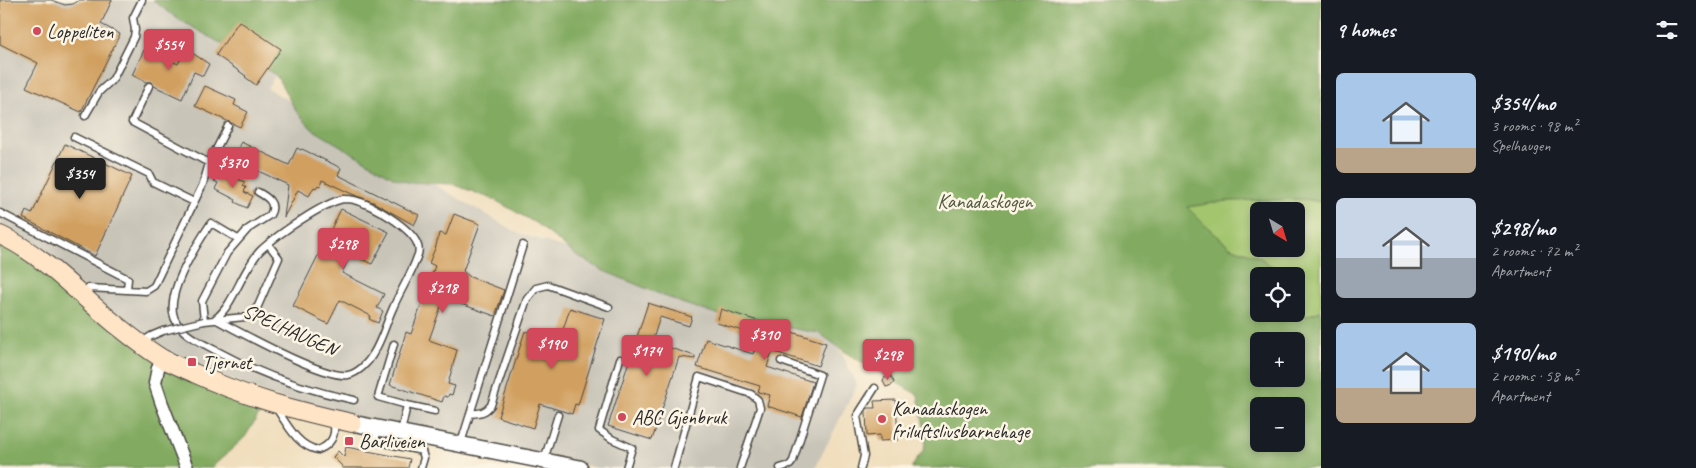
<!DOCTYPE html>
<meta charset="utf-8">
<style>
body{margin:0;font-family:Caveat,sans-serif;background:#242831;color:#f1f3f6;height:100vh;display:flex;flex-direction:column;font-size:19px;white-space:nowrap}
*{box-sizing:border-box;margin:0}
p{font-size:16px;color:#9ea1a6}
.icon{flex:none;width:28px;height:28px;fill:none;stroke:currentColor;stroke-width:2;stroke-linecap:round;stroke-linejoin:round}
.map{position:relative;flex:1;overflow:hidden}
.drawer{display:flex;flex-direction:column;background:#171b24;width:375px}
.drawer>*{flex:none}
.needle{width:32px;rotate:142deg}
.tools{position:absolute;left:1250px;top:202px;display:grid;gap:10px}
.tools a{display:grid;place-items:center;width:55px;height:55px;border-radius:8px;background:#171b24;box-shadow:0 2px 8px #0003;font-size:25px}
.price{position:absolute;translate:-50% -42px;padding:0 11px;border-radius:5px;background:#d1495b;color:#fff;font-size:16px;line-height:32px;filter:drop-shadow(0 1px 2px #0008)}
.price::after{content:'';position:absolute;left:50%;top:30px;width:15px;height:11px;margin-left:-8px;background:inherit;clip-path:polygon(0 0,100% 0,50% 100%)}
.price.selected{background:#222;color:#fff}
ul{padding:0;list-style:none}
li{display:flex;align-items:center;gap:15px;height:125px;padding:0 15px}
li span{display:grid;place-items:center;flex:none;width:140px;height:100px;border-radius:8px;color:#555}
li>.icon{margin-inline-start:auto}
span .icon{width:60px;height:60px;fill:#fffc;stroke-width:1}
li b{font-size:21px}
h2{display:flex;justify-content:space-between;align-items:center;height:60px;padding:0 15px;font-size:21px}
main{display:flex;flex:1;min-height:0}
.map>svg:first-child{display:block}
</style>
<main>
<div class="map">
<svg width="1321" height="468" viewBox="0 0 1321 468">
<rect width="100%" height="100%" fill="#fcf5e5"/>
<filter id="ink" filterUnits="userSpaceOnUse"><feTurbulence type="fractalNoise" baseFrequency=".02" numOctaves="2"/><feDisplacementMap in="SourceGraphic" scale="10" xChannelSelector="R" yChannelSelector="G"/><feConvolveMatrix kernelMatrix="1 2 1 2 8 2 1 2 1" color-interpolation-filters="sRGB"/></filter>
<filter id="wash" filterUnits="userSpaceOnUse"><feTurbulence type="fractalNoise" baseFrequency=".0096" numOctaves="4" result="noise"/><feDisplacementMap in="SourceGraphic" scale="20" xChannelSelector="R" yChannelSelector="G"/><feGaussianBlur stdDeviation="1.12" result="paint"/><feColorMatrix in="noise" values="0 0 0 0 0 0 0 0 0 0 0 0 0 0 0 0 0 1.4 0 .05"/><feComposite in="paint" operator="in"/></filter>
<g filter="url(#wash)">
<rect width="100%" height="100%" fill="#f0debd"/>
<path fill="#c8c4b8" d="M0 0H268L299 41 267 88 518 233 831 332 857 385 815 468H598L488 444 387 425 273 396 150 348 61 269 0 224Z"/>
<path fill="#a3c56e" stroke="#67784c" fill-rule="evenodd" d="M1305 199 1321 202V311L1303 317 1292 314H1296V276H1285L1259 257 1230 247 1207 227 1187 207 1227 201ZM1259 211H1296V249H1259Z"/>
<path fill="#82aa61" stroke="#566a46" fill-rule="evenodd" d="M153 0H1321V202L1304 199 1227 201 1187 207 1207 227 1230 247 1259 257 1285 276H1259V314H1292L1303 317 1321 311V468H911L924 449 926 437 918 395 848 354 819 333 730 318 684 304 604 271 576 255 537 224 495 200 452 184 407 182 393 177 312 129 296 111 276 75 175 17ZM1259 341H1296V379H1259ZM1259 406H1296V444H1259Z
M0 239 149 355 224 398 263 408 245 437 211 468H0Z"/>
<g id="blocks">
<path fill="#d1a060" d="M0 0H51L65 5 73 4 80 0H112L101 24 120 34 81 112 26 87 38 63 0 44Z
M239 21 281 49 256 85 245 77 246 76 216 55Z
M145 48 178 64 186 49 209 64 203 76 194 72 182 99 154 86 152 82H146L132 75Z
M205 86 236 100 234 105 248 112 240 127 195 106Z
M241 142 289 165 297 148 301 150 302 149 341 168 338 175 419 215 414 225 373 202 352 194 322 180 320 186 318 185 316 188 314 187 309 196 298 190 284 217 288 185 233 159Z
M65 144 132 176 95 256 23 218 26 211 32 214Z
M219 172 245 182 243 186 246 187 244 192 253 196 247 208 235 202 236 200 215 189 218 183 214 181Z
M341 209 389 232 372 264 351 254 342 273 384 294 377 308 383 311 378 323 369 319 371 316 340 300 328 324 293 306Z
M454 214 480 224 463 271 470 277 504 290 495 316 444 298 429 340 457 350 448 384 455 386 452 395 449 394 448 397 444 396 442 402 390 385 406 332 411 334 435 266 429 263 436 246 439 233 446 235Z
M648 303 692 317 689 326 660 317 652 342 695 356V359L679 357 652 440 608 426Z
M570 308 605 319 578 405 575 404 572 414 540 404 533 428 498 417 525 331 559 342Z
M721 309 826 343 818 366 772 351 767 367 813 382 802 417 767 406 770 395 758 392 760 386 697 367 706 339 753 354 759 336 717 323Z
M887 376H891L894 382 892 385 886 387 883 381 884 378Z
M896 400 898 440 880 441V435L867 436 866 411 868 408H875L874 401Z
M346 447 410 459 408 468H342V466L333 457 338 451 344 457Z"/>
</g>
</g>
<g filter="url(#ink)">
<use href="#blocks" fill-opacity="0" stroke="#494641" stroke-width="1"/>
<g fill="none" stroke-linecap="round" stroke-linejoin="round">
<g stroke="#494641" stroke-width="9">
<path id="service" d="M149 86 132 122 209 163
M85 116 99 92 113 79 134 37 135 30 133 18 142 0
M74 137 149 174 153 182 194 202
M258 192C267 197 277 203 270 215L248 229 227 253 202 301 204 321 245 317 250 315 258 306 279 258 268 244
M343 199C347 199 351 199 354 200 371 204 413 228 418 246 419 249 419 253 417 257 411 275 400 291 393 308 386 323 382 340 373 354 368 363 358 373 348 375 324 379 240 332 215 319 230 308 238 284 248 268 252 262 256 254 262 249 277 235 323 203 343 199Z
M0 213 128 279 127 289
M238 239 211 223C197 244 169 287 173 313 176 332 200 342 215 350 259 374 305 390 354 400
M82 293 88 288 146 291 154 286 203 184 209 163 228 126
M142 342 151 336 163 331
M394 344 378 397 407 405 401 432
M620 359 599 430 612 439 632 448 626 468
M407 405 435 411
M276 408C287 424 297 446 318 450 331 445 337 435 333 421
M470 414C480 413 485 413 491 405L527 299 536 288 548 285 609 307
M378 429 375 441 422 451 424 458 421 468
M461 443 523 245
M544 460 558 415
M674 468 699 377 751 394 758 400 760 408 740 468
M780 468 790 465 793 461 820 375 781 361
M861 468 864 456 857 416 875 388"/>
</g>
<g stroke="#494641" stroke-width="15">
<path id="minor" d="M163 358 158 368 155 383 162 404 187 468"/>
</g>
<g stroke="#494641" stroke-width="18">
<path id="tertiary" d="M352 423 580 468"/>
</g>
<g stroke="#494641" stroke-width="20">
<path id="secondary" d="M0 235C44 255 77 293 114 323 129 335 146 349 163 359 173 364 184 368 194 373 245 397 297 411 352 423"/>
</g>
<use href="#service" stroke="#fff" stroke-width="6"/>
<use href="#minor" stroke="#fff" stroke-width="12"/>
<use href="#tertiary" stroke="#fff" stroke-width="15"/>
<use href="#secondary" stroke="#ffe4c6" stroke-width="18"/>
<g stroke="#494641" stroke-width="9" stroke-linecap="butt">
<path id="service-bridge" d="M163 331 204 321"/>
</g>
<use href="#service-bridge" stroke="#fff" stroke-width="6"/>
</g>
</g>
<g fill="#d1495b" stroke="#fcf5e5" stroke-width="2">
<circle cx="37" cy="31" r="5"/>
<rect x="187" y="357" width="10" height="10" rx="2.5"/>
<circle cx="622" cy="417" r="5"/>
<circle cx="882" cy="419" r="5"/>
<rect x="344" y="436" width="10" height="10" rx="2.5"/>
</g>
<g text-anchor="middle" dominant-baseline="central" stroke-width="5" stroke-linejoin="round" paint-order="stroke">
<g font-size="20" fill="#2b2b2b" stroke="#fcf5e5" text-anchor="start">
<text x="47" y="31">Loppeliten</text>
<text x="202" y="362">Tjernet</text>
<text x="892" y="408">Kanadaskogen<tspan x="892" dy="23">friluftslivsbarnehage</tspan></text>
<text x="632" y="417">ABC Gjenbruk</text>
<text x="359" y="441">Barliveien</text>
</g>
<g font-size="20" fill="#4f593f" stroke="#fcf5e5">
<text x="985" y="201">Kanadaskogen</text>
</g>
<g font-size="20" fill="#2b2b2b" stroke="#fcf5e5">
<text transform="translate(290 330) rotate(24)">SPELHAUGEN</text>
</g>
</g>
</svg>
<div class="tools">
<a><svg class="needle" viewBox="-14 -14 28 28"><path d="M0-13l5 13h-10z" fill="#e53935"/><path d="M0 13l5-13h-10z" fill="#9ea1a6"/></svg></a>
<a><svg class="icon" aria-label="locate" viewBox="0 0 24 24"><circle cx="12" cy="12" r="6"/><path d="M12 2v4M12 18v4M2 12h4M18 12h4"/></svg></a>
<a>+</a>
<a>−</a>
</div>
<b class="price" style="left:169px;top:71px">$554</b>
<b class="price" style="left:233px;top:189px">$370</b>
<b class="price selected" style="left:80px;top:200px">$354</b>
<b class="price" style="left:343px;top:270px">$298</b>
<b class="price" style="left:443px;top:314px">$218</b>
<b class="price" style="left:765px;top:361px">$310</b>
<b class="price" style="left:552px;top:370px">$190</b>
<b class="price" style="left:647px;top:377px">$174</b>
<b class="price" style="left:888px;top:381px">$298</b>
</div>
<section class="drawer">
<h2>9 homes<svg class="icon" aria-label="filters" viewBox="0 0 24 24"><path d="M4 7h16M4 17h16"/><circle cx="9" cy="7" r="2"/><circle cx="15" cy="17" r="2"/></svg></h2>
<ul>
<li><span style="background:linear-gradient(#a9c7e8 75%,#b9a48a 0)"><svg class="icon" aria-label="home" viewBox="0 0 24 24"><path d="M3 11l9-7 9 7M6 9v11h12V9"/></svg></span><div><b>$354/mo</b><p>3 rooms · 98 m²</p><p>Spelhaugen</p></div></li>
<li><span style="background:linear-gradient(#c9d6e8 60%,#9aa5b1 0)"><svg class="icon" aria-label="home" viewBox="0 0 24 24"><path d="M3 11l9-7 9 7M6 9v11h12V9"/></svg></span><div><b>$298/mo</b><p>2 rooms · 72 m²</p><p>Apartment</p></div></li>
<li><span style="background:linear-gradient(#a9c7e8 65%,#b9a48a 0)"><svg class="icon" aria-label="home" viewBox="0 0 24 24"><path d="M3 11l9-7 9 7M6 9v11h12V9"/></svg></span><div><b>$190/mo</b><p>2 rooms · 58 m²</p><p>Apartment</p></div></li>
</ul>
</section>
</main>
